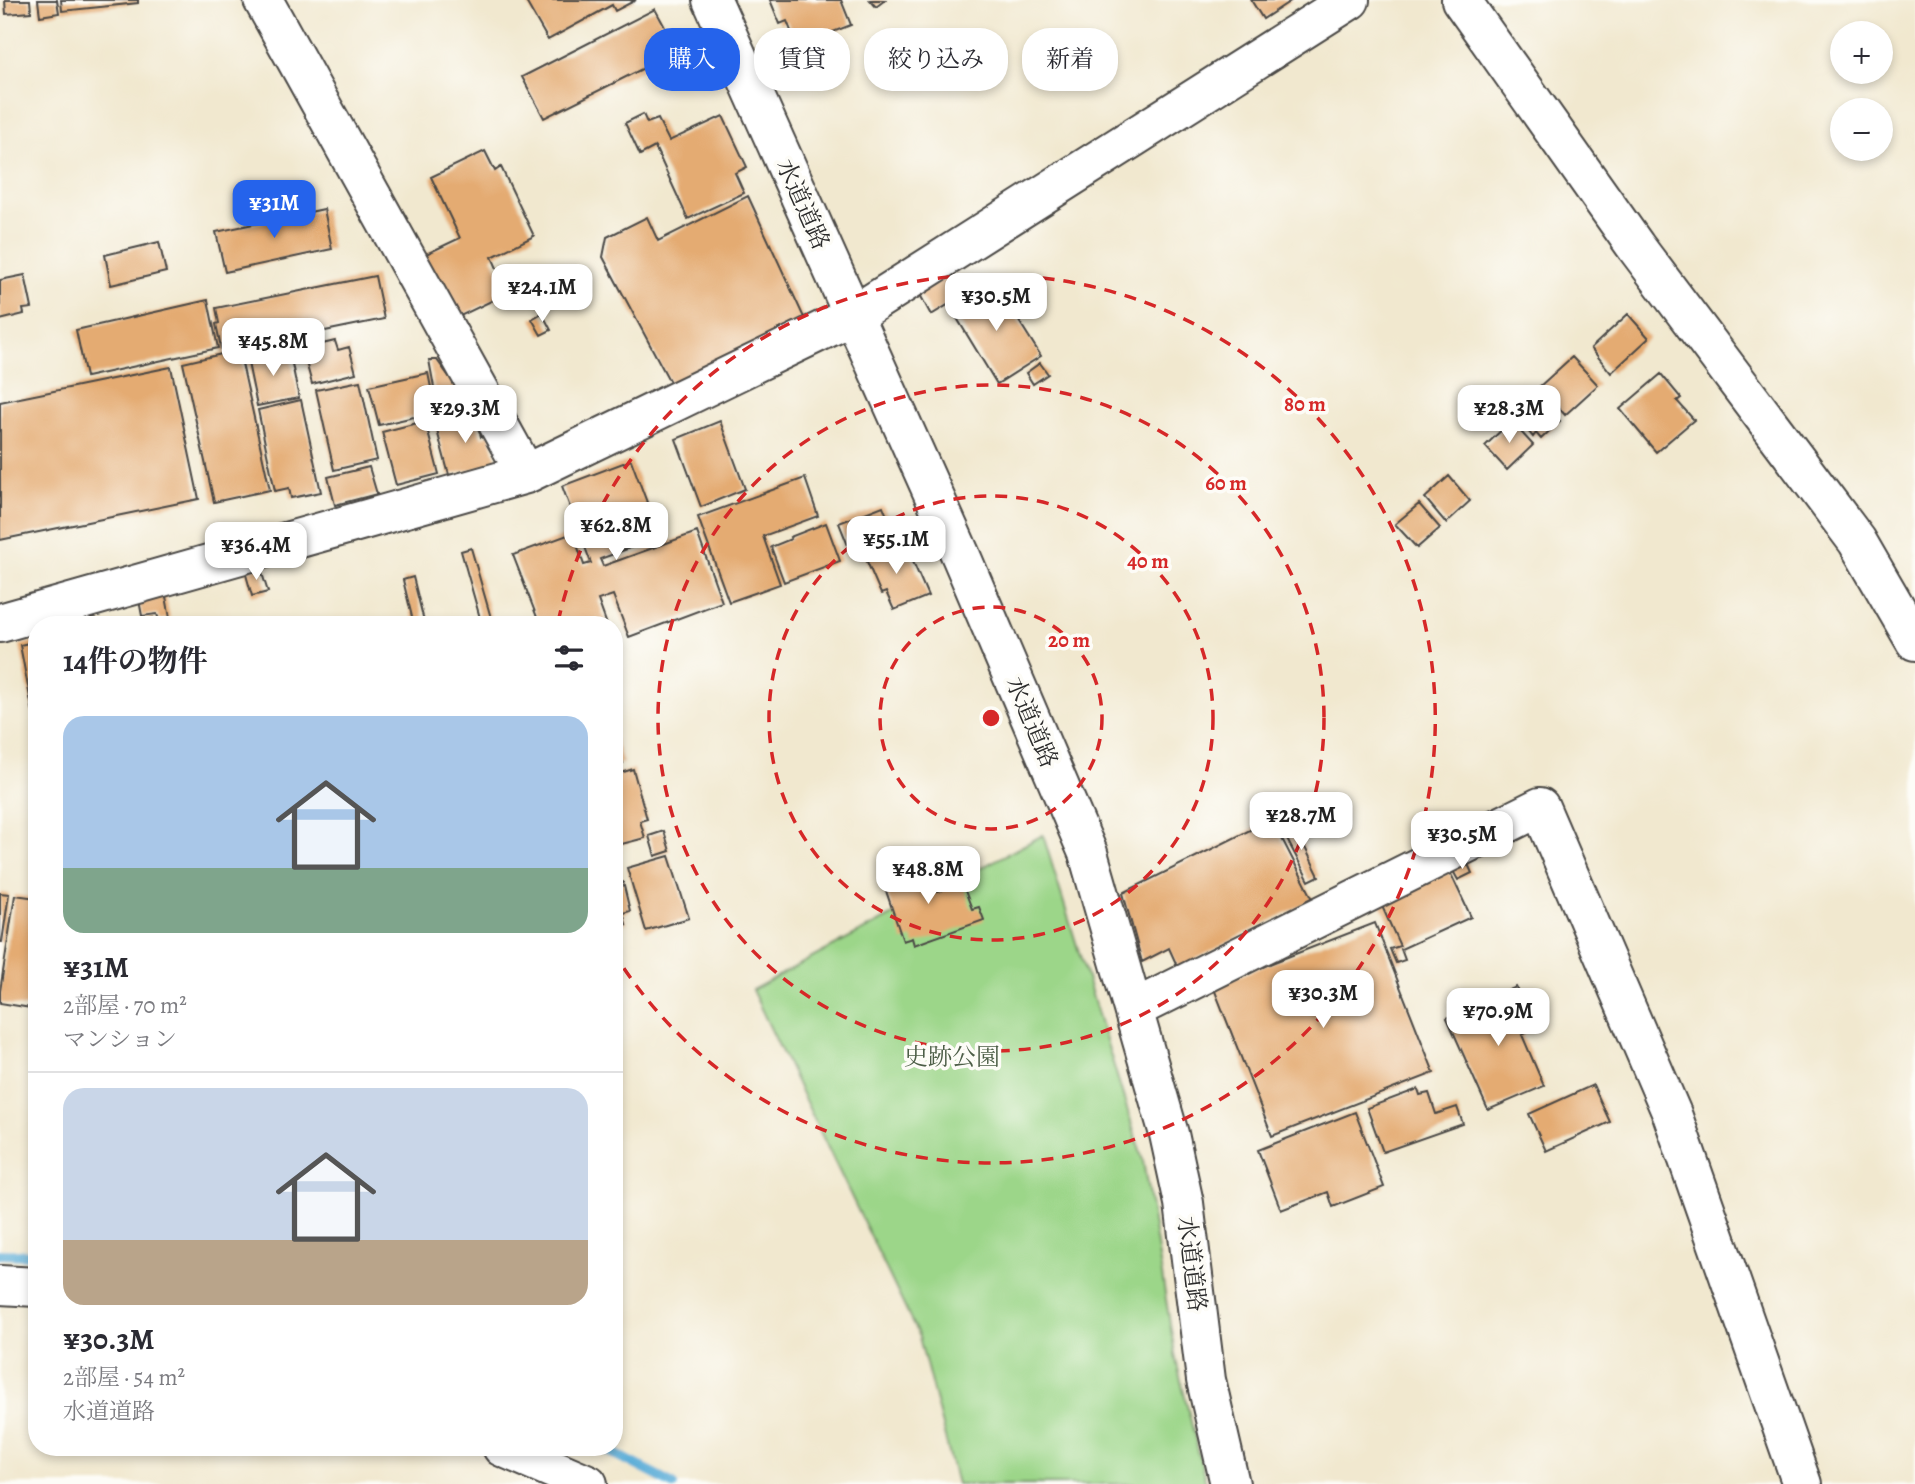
<!DOCTYPE html>
<html lang="ja">
<meta charset="utf-8">
<style>
body{margin:0;font-family:Alegreya,"Noto Serif JP",serif;background:#f2f2f3;color:#2b2b33;height:100vh;display:flex;flex-direction:column;font-size:26px;white-space:nowrap}
*{box-sizing:border-box;margin:0}
p{font-size:23px;color:#7c7c81}
.icon{flex:none;width:38px;height:38px;fill:none;stroke:currentColor;stroke-width:2;stroke-linecap:round;stroke-linejoin:round}
.map{position:relative;flex:1;overflow:hidden}
.side{position:absolute;left:28px;top:616px;width:595px;height:840px;display:flex;flex-direction:column;background:#fff;border-radius:28px;box-shadow:0 4px 10px #0003}
.side>*{flex:none}
.banner{position:absolute;left:644px;top:28px;width:665px;height:63px;display:flex;gap:14px}
.fabs{position:absolute;left:1830px;top:21px;display:grid;gap:14px}
.fabs a{display:grid;place-items:center;width:63px;height:63px;border-radius:50%;background:#fff;box-shadow:0 4px 10px #0003;font-size:35px}
.price{position:absolute;translate:-50% -60px;padding:0 16px;border-radius:14px;background:#fff;color:#222;font-size:23px;line-height:46px;filter:drop-shadow(0 2px 4px #0008)}
.price::after{content:'';position:absolute;left:50%;top:42px;width:21px;height:16px;margin-left:-10px;background:inherit;clip-path:polygon(0 0,100% 0,50% 100%)}
.price.on{background:#2563eb;color:#fff}
ul{padding:0;list-style:none}
li{display:grid;align-content:center;gap:14px;height:371px;padding:0 35px}
li+li{border-top:2px solid #e1e1e2}
li span{display:grid;place-items:center;height:217px;border-radius:21px;color:#555}
li>.icon{margin-inline-start:auto}
span .icon{width:126px;height:126px;fill:#fffc;stroke-width:1}
li b{font-size:30px}
h2{display:flex;justify-content:space-between;align-items:center;height:84px;padding:0 35px;font-size:30px}
.tag{padding:0 24px;border-radius:28px;background:#fff;box-shadow:0 4px 10px #0003;font-size:24px;line-height:63px}
.tag.on{background:#2563eb;color:#fff}
.map>svg:first-child{display:block}
</style>
<div class="map">
<svg width="1915" height="1484" viewBox="0 0 1915 1484">
<rect width="100%" height="100%" fill="#fdfcf7"/>
<filter id="ink" filterUnits="userSpaceOnUse"><feTurbulence type="fractalNoise" baseFrequency=".0143" numOctaves="2"/><feDisplacementMap in="SourceGraphic" scale="14" xChannelSelector="R" yChannelSelector="G"/><feConvolveMatrix kernelMatrix="1 2 1 2 8 2 1 2 1" color-interpolation-filters="sRGB"/></filter>
<filter id="wash" filterUnits="userSpaceOnUse"><feTurbulence type="fractalNoise" baseFrequency=".00686" numOctaves="4" result="noise"/><feDisplacementMap in="SourceGraphic" scale="28" xChannelSelector="R" yChannelSelector="G"/><feGaussianBlur stdDeviation="1.57" result="paint"/><feColorMatrix in="noise" values="0 0 0 0 0 0 0 0 0 0 0 0 0 0 0 0 0 1.4 0 .05"/><feComposite in="paint" operator="in"/></filter>
<g filter="url(#wash)">
<rect width="100%" height="100%" fill="#f1e8cf"/>
<path fill="#9cd689" stroke="#64805a" stroke-width="2" d="M1043 835 1143 1161 1176 1360 1206 1484H957L919 1337 752 990Z"/>
<g fill="none" stroke-linecap="round" stroke-linejoin="round">
<path stroke="#5daed8" stroke-width="10" d="M0 1254 37 1255
M602 1447 673 1484"/>
</g>
<g id="blocks">
<path fill="#e4ab72" d="M5 0H30L31 12 6 14Z
M38 0H57L59 13 40 16Z
M61 0H138V3L62 11Z
M525 0H636L615 11 612 5 548 40Z
M770 0H841L851 25 797 46 787 21 780 24Z
M870 0H885L876 7Z
M1251 0H1292L1263 19Z
M655 9 678 51 544 118 522 77Z
M643 114 647 123 658 119 669 141 723 116 747 167 735 173 744 193 688 219 655 147 640 155 625 123Z
M485 151 495 171 501 167 534 236 492 257 508 293 454 319 424 255 460 238 431 177Z
M748 196 806 322 671 384 603 257 607 237 647 217 658 241Z
M324 209 332 249 225 272 216 232Z
M159 242 166 272 111 285 105 255Z
M949 270 964 295 931 315 917 289Z
M25 275 32 308 23 309 24 314 0 320V280Z
M375 276 384 319 222 352 216 324 219 323 216 308Z
M995 283 1041 356 997 384 952 310Z
M208 300 218 348 86 377 76 330Z
M542 313 551 330 541 335 532 319Z
M1628 314 1649 338 1611 373 1591 348Z
M335 341 338 350 349 347 356 373 312 384 306 362 314 360 310 347Z
M289 349 299 398 257 406 247 358Z
M239 350 270 490 214 502 183 363Z
M1572 357 1598 385 1565 415 1540 386Z
M429 360H437L468 403 438 409Z
M1040 363 1048 374 1033 384 1026 373Z
M171 367 199 499 0 540V402Z
M428 373 436 412 379 425 369 386Z
M1661 374 1681 398 1677 401 1694 420 1656 452 1620 409Z
M360 381 377 460 334 470 316 390Z
M1539 395 1560 421 1541 439 1536 433 1533 437 1517 417Z
M301 400 321 492 291 498 289 488 275 491 258 410Z
M475 413 481 437 490 435 497 463 449 475 435 423Z
M425 421 439 474 396 485 382 432Z
M720 421 745 489 701 507 676 439Z
M1511 421 1533 445 1507 470 1485 446Z
M631 460 660 537 600 559 603 566 697 532 722 602 629 637 613 595 598 600 607 625H540L513 555 573 533 584 565 591 563 562 486Z
M369 467 377 494 335 505 328 477Z
M1449 476 1470 501 1446 523 1425 498Z
M805 478 818 516 763 536 780 584 729 602 698 517Z
M1419 504 1440 528 1417 548 1395 524Z
M883 506 897 541 853 558 839 523Z
M826 523 840 561 784 582 771 547 791 539 790 537Z
M899 542 906 559 911 557 928 596 894 610 886 592 881 594 865 557Z
M471 548 493 625H482L461 551Z
M260 567 268 592 252 596 245 571Z
M413 577 425 625H414L403 580Z
M165 591 170 618 159 620 157 614 142 616 138 595Z
M153 618 155 625H127V624Z
M37 641V712L33 713 20 645Z
M614 737 623 763 614 765Z
M633 769 647 819 640 821 645 838 614 846V775Z
M1262 824 1266 832 1276 827 1313 899 1178 968 1169 948 1142 962 1123 893Z
M1294 825 1319 876 1309 881 1282 830Z
M664 831 670 851 655 856 649 836Z
M669 856 689 918 646 931 627 868Z
M1467 862 1472 873 1458 880 1452 869Z
M928 866 938 892 962 883 972 909 979 907 984 920 914 945 912 938 903 941 882 879 912 868 914 871Z
M1450 872 1471 917 1401 949 1405 960 1396 963 1390 949 1400 946 1381 904Z
M623 882 630 911 623 913 626 924 614 921V883Z
M0 893 9 894 2 942H0Z
M15 895 37 898V1009L0 1003V991Z
M1375 923 1434 1073 1272 1136 1213 986Z
M1516 987 1534 1029 1522 1035 1544 1086 1488 1110 1447 1018Z
M1593 1085 1610 1122 1546 1151 1529 1114Z
M1418 1089 1420 1095 1429 1093 1436 1114 1457 1107 1463 1124 1383 1152 1367 1108Z
M1355 1112 1384 1187 1333 1207 1328 1192 1281 1210 1258 1150Z"/>
</g>
</g>
<g filter="url(#ink)">
<use href="#blocks" fill-opacity="0" stroke="#494744" stroke-width="2"/>
<g fill="none" stroke-linecap="round" stroke-linejoin="round">
<g stroke="#494744" stroke-width="42">
<path id="minor" d="M263 0 526 474
M712 0 961 556 1088 853 1169 1134 1184 1203 1206 1380 1230 1484
M1461 0 1636 247 1857 541 1915 641
M0 623 526 474 852 316 1350 0
M1134 1009 1540 807 1672 1114 1802 1484
M0 1285 37 1287
M502 1447 588 1484"/>
</g>
<use href="#minor" stroke="#fff" stroke-width="38"/>
</g>
</g>
<g fill="none" stroke="#d62828" stroke-width="3.5" stroke-dasharray="12 9">
<circle cx="991" cy="718" r="111"/>
<circle cx="991" cy="718" r="222"/>
<circle cx="991" cy="718" r="333"/>
<path d="M558 622A444 444 0 1 1 614 953"/>
</g>
<g text-anchor="middle" dominant-baseline="central" stroke-width="7" stroke-linejoin="round" paint-order="stroke">
<g font-size="24" fill="#2b2b2b" stroke="#fdfcf7">
<text transform="translate(803 204) rotate(66)">水道道路</text>
<text transform="translate(1032 722) rotate(67)">水道道路</text>
<text transform="translate(1192 1264) rotate(83)">水道道路</text>
</g>
<g font-size="24" fill="#4d5e47" stroke="#fdfcf7">
<text x="952" y="1057">史跡公園</text>
</g>
</g>
<circle cx="991" cy="718" r="10" fill="#d62828" stroke="#fdfcf7" stroke-width="3.5"/>
<g font-size="21" text-anchor="middle" font-weight="bold" fill="#d62828" stroke="#fdfcf7" stroke-width="7" stroke-linejoin="round" paint-order="stroke">
<text x="1305" y="411">80 m</text>
<text x="1226" y="490">60 m</text>
<text x="1148" y="568">40 m</text>
<text x="1069" y="647">20 m</text>
</g>
</svg>
<div class="fabs">
<a>+</a>
<a>−</a>
</div>
<b class="price on" style="left:274px;top:240px">¥31M</b>
<b class="price" style="left:542px;top:324px">¥24.1M</b>
<b class="price" style="left:996px;top:333px">¥30.5M</b>
<b class="price" style="left:273px;top:378px">¥45.8M</b>
<b class="price" style="left:465px;top:445px">¥29.3M</b>
<b class="price" style="left:1509px;top:445px">¥28.3M</b>
<b class="price" style="left:616px;top:562px">¥62.8M</b>
<b class="price" style="left:896px;top:576px">¥55.1M</b>
<b class="price" style="left:256px;top:582px">¥36.4M</b>
<b class="price" style="left:1301px;top:852px">¥28.7M</b>
<b class="price" style="left:1462px;top:871px">¥30.5M</b>
<b class="price" style="left:928px;top:906px">¥48.8M</b>
<b class="price" style="left:1323px;top:1030px">¥30.3M</b>
<b class="price" style="left:1498px;top:1048px">¥70.9M</b>
<div class="banner">
<a class="tag on">購入</a>
<a class="tag">賃貸</a>
<a class="tag">絞り込み</a>
<a class="tag">新着</a>
</div>
<section class="side">
<h2>14件の物件<svg class="icon" aria-label="filters" viewBox="0 0 24 24"><path d="M4 7h16M4 17h16"/><circle cx="9" cy="7" r="2"/><circle cx="15" cy="17" r="2"/></svg></h2>
<ul>
<li><span style="background:linear-gradient(#a9c7e8 70%,#7fa58c 0)"><svg class="icon" aria-label="home" viewBox="0 0 24 24"><path d="M3 11l9-7 9 7M6 9v11h12V9"/></svg></span><div><b>¥31M</b><p>2部屋 · 70 m²</p><p>マンション</p></div></li>
<li><span style="background:linear-gradient(#c9d6e8 70%,#b9a48a 0)"><svg class="icon" aria-label="home" viewBox="0 0 24 24"><path d="M3 11l9-7 9 7M6 9v11h12V9"/></svg></span><div><b>¥30.3M</b><p>2部屋 · 54 m²</p><p>水道道路</p></div></li>
</ul>
</section>
</div>
